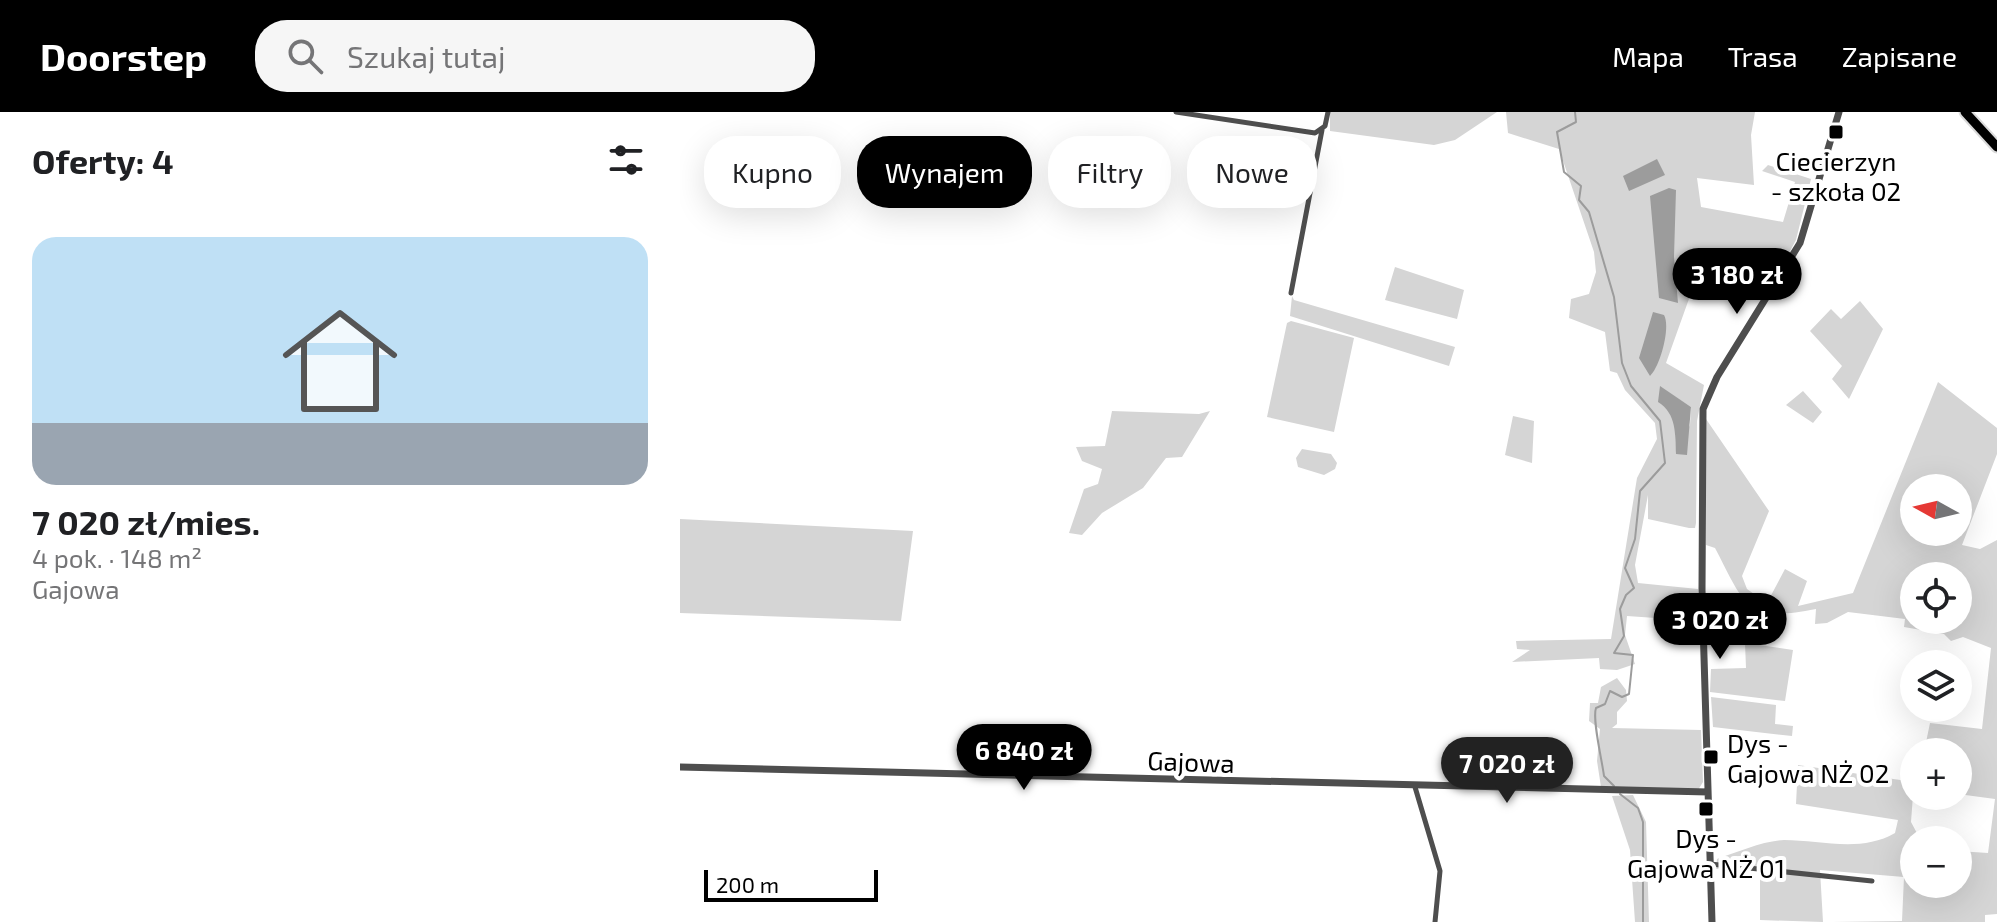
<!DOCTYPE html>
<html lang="pl">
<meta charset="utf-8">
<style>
body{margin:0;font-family:"Exo 2",sans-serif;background:#f6f6f6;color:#202124;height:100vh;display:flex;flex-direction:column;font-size:30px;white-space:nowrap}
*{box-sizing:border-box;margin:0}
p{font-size:26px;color:#757577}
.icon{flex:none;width:44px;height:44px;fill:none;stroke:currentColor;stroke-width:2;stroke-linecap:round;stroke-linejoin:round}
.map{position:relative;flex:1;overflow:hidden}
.panel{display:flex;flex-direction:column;background:#fff;width:680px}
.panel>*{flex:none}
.banner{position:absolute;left:24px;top:24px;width:760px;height:72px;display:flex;gap:16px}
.needle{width:52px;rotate:278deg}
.buttons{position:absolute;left:1220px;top:362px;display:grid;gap:16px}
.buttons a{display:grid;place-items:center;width:72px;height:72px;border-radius:50%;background:#fff;box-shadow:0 8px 32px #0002;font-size:40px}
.scale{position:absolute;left:24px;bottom:20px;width:174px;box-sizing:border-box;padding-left:8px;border:4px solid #000;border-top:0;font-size:22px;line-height:28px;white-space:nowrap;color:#000;-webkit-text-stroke:6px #fff;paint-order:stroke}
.price{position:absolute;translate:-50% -68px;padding:0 18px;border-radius:28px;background:#000;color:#fff;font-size:26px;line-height:52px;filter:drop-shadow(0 2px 4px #0008)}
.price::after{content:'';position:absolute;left:50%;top:48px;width:24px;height:18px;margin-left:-12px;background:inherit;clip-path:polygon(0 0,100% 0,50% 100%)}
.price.on{background:#222;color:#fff}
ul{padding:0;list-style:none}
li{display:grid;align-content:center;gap:16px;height:424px;padding:0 32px}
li+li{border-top:2px solid #e0e0e0}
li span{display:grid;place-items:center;height:248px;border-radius:24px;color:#555}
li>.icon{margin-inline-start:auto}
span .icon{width:144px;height:144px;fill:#fffc;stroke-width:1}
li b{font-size:34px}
h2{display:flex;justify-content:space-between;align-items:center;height:96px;padding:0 32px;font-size:34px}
.chip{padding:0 28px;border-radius:32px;background:#fff;box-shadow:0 8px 32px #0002;font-size:28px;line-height:72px}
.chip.on{background:#000;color:#fff}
header{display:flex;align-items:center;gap:48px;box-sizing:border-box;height:112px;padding:0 40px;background:#000;color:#fff}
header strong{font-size:38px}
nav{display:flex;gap:44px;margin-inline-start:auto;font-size:28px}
.search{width:560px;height:72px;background:#f6f6f6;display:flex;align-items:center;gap:20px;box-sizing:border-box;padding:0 28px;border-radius:32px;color:#757577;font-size:30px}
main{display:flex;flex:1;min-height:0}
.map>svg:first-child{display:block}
</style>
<header>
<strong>Doorstep</strong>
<div class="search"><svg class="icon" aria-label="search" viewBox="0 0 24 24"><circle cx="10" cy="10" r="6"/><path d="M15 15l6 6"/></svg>Szukaj tutaj</div>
<nav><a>Mapa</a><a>Trasa</a><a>Zapisane</a></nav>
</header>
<main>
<section class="panel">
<h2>Oferty: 4<svg class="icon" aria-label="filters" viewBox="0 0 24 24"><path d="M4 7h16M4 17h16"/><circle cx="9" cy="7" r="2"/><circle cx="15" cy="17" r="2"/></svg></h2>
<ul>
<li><span style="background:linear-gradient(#bfe0f5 75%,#9aa5b1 0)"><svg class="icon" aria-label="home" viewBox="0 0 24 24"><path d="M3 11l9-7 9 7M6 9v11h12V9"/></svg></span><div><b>7 020 zł/mies.</b><p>4 pok. · 148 m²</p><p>Gajowa</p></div></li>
</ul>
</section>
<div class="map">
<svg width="1317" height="810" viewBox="0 0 1317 810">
<rect width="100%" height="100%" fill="#fff"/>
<path fill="#d5d5d5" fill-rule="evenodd" d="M650 0H817L775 28 754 33 650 19Z
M826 0H1075L1071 23 1074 73 1017 66 1021 95 1103 110 1115 70 1082 59 1088 53 1131 67 1116 128 1098 161 1066 140 1047 154 1012 143 1006 155 1011 160 1010 184 986 251 1024 273 1017 309 1016 411 1015 416H1009L968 407V383L955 453 958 471 1018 477 1019 509 947 504 945 523 955 552 937 558 920 557 919 546 832 550 850 538 837 537 836 529 931 527 957 366 977 327 975 311 945 278 937 261 930 259 925 220 889 206 891 187 909 182 916 160 914 140 879 37 828 21ZM980 275 1011 295 1010 313 996 342 995 313Z
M715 155 784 178 777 207 705 188Z
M612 184 614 188 775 235 769 254 610 204Z
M1180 189 1203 217 1169 287 1152 267 1162 254 1130 219 1151 197 1161 207Z
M611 209 674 226 654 320 587 305 607 211Z
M1258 270 1317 316V342L1282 433 1300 437 1317 428V802L1305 803V810H1152L1222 809 1224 765 1140 758 1143 810 1080 808V756L1036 757 1037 747C1058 740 1083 729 1104 728 1140 728 1181 741 1215 721L1218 708 1116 692 1118 653 1234 670 1231 710 1239 725 1246 728H1234V772H1278V739L1308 741 1315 687 1278 682V640H1244L1250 611 1302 617 1311 536 1283 525 1271 529 1264 522 1224 515 1225 507 1168 500 1147 511 1135 512 1136 497C1065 511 1065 493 1035 436L1026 433V307L1089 399 1062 464 1067 477 1087 491 1105 457 1127 469 1118 494 1173 481ZM1234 376H1278V420H1234ZM1234 464H1278V508H1234Z
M1123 279 1142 300 1133 311 1106 293Z
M432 299 519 302 530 299 502 345 486 346 463 376 422 401 402 423 389 421 404 377 418 372 422 357 402 349 396 335 425 334Z
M833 304 854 309 852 351 825 343Z
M622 337 651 342 657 351 655 357 644 363 618 355 616 346Z
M0 407 233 419 221 509 0 501Z
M1065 531 1113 538 1105 589 1030 580 1031 557 1066 556Z
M937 566 946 578 947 589 937 600V612L932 616 1021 618 1023 670 1018 678 921 675 917 649 920 617 909 609 910 591H918L921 575Z
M1031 585 1096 593 1095 612 1113 614 1112 624 1033 615Z
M953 683 966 710 969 810H955L950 738 932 684Z"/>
<path fill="#9c9c9c" d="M977 47 985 63 949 79 943 64Z
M989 76 996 78 994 145 998 191 979 186 970 84Z
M973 200 984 203C991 215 980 255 970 264L959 246Z
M980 274 1011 295 1007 343 996 342C995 322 997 302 978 290Z"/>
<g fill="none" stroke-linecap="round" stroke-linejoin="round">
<path stroke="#9c9c9c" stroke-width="2" d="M895 0 896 10 877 20 884 60 901 74 899 88 909 100 934 185 942 251 951 274 980 309 985 351 960 379 955 427 945 456 954 476 946 483 940 497 944 524 934 541 953 543 949 582 942 585 930 579 925 592 916 596C912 607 922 648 924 664L934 674
M940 682 958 696 963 710V810"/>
<g stroke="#dbdbdb" stroke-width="13">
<path id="trunk" d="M1285 0 1317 35"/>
</g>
<path stroke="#4e4e4e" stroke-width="5" d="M496 0 635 21 645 14 648 0
M611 181 642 18
M735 675 760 759 755 810
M1030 752 1192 769"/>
<path stroke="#4e4e4e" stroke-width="7" d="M0 655 1028 680
M1032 810 1022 478 1023 297 1037 265 1120 131 1159 0"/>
<use href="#trunk" stroke="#000" stroke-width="9"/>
</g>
<g fill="#000" stroke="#fff" stroke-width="3">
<rect x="1148" y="12" width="16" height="16" rx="4"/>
<rect x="1023" y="637" width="16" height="16" rx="4"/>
<rect x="1018" y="689" width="16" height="16" rx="4"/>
</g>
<g text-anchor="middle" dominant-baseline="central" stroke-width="8" stroke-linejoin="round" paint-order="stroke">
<g font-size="26" fill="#000" stroke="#fff">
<text x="1156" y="48">Ciecierzyn<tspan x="1156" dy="30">- szkoła 02</tspan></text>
<text x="1047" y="630" text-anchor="start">Dys -<tspan x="1047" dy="30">Gajowa NŻ 02</tspan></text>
<text x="1026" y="725">Dys -<tspan x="1026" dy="30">Gajowa NŻ 01</tspan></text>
</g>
<g font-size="26" fill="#000" stroke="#fff">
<text transform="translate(511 649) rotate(2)">Gajowa</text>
</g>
</g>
</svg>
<div class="buttons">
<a><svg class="needle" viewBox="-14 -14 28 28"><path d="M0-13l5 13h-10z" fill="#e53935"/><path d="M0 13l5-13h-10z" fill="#757577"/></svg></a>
<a><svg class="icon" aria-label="locate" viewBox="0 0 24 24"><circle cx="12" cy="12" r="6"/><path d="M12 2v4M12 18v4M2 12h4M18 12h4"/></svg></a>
<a><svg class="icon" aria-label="layers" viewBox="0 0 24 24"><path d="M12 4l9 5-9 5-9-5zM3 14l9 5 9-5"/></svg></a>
<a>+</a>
<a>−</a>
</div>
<div class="scale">200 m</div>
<b class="price" style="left:1057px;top:204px">3 180 zł</b>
<b class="price" style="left:1040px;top:549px">3 020 zł</b>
<b class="price" style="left:344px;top:680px">6 840 zł</b>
<b class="price on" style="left:827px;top:693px">7 020 zł</b>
<div class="banner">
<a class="chip">Kupno</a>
<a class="chip on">Wynajem</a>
<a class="chip">Filtry</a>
<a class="chip">Nowe</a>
</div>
</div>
</main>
